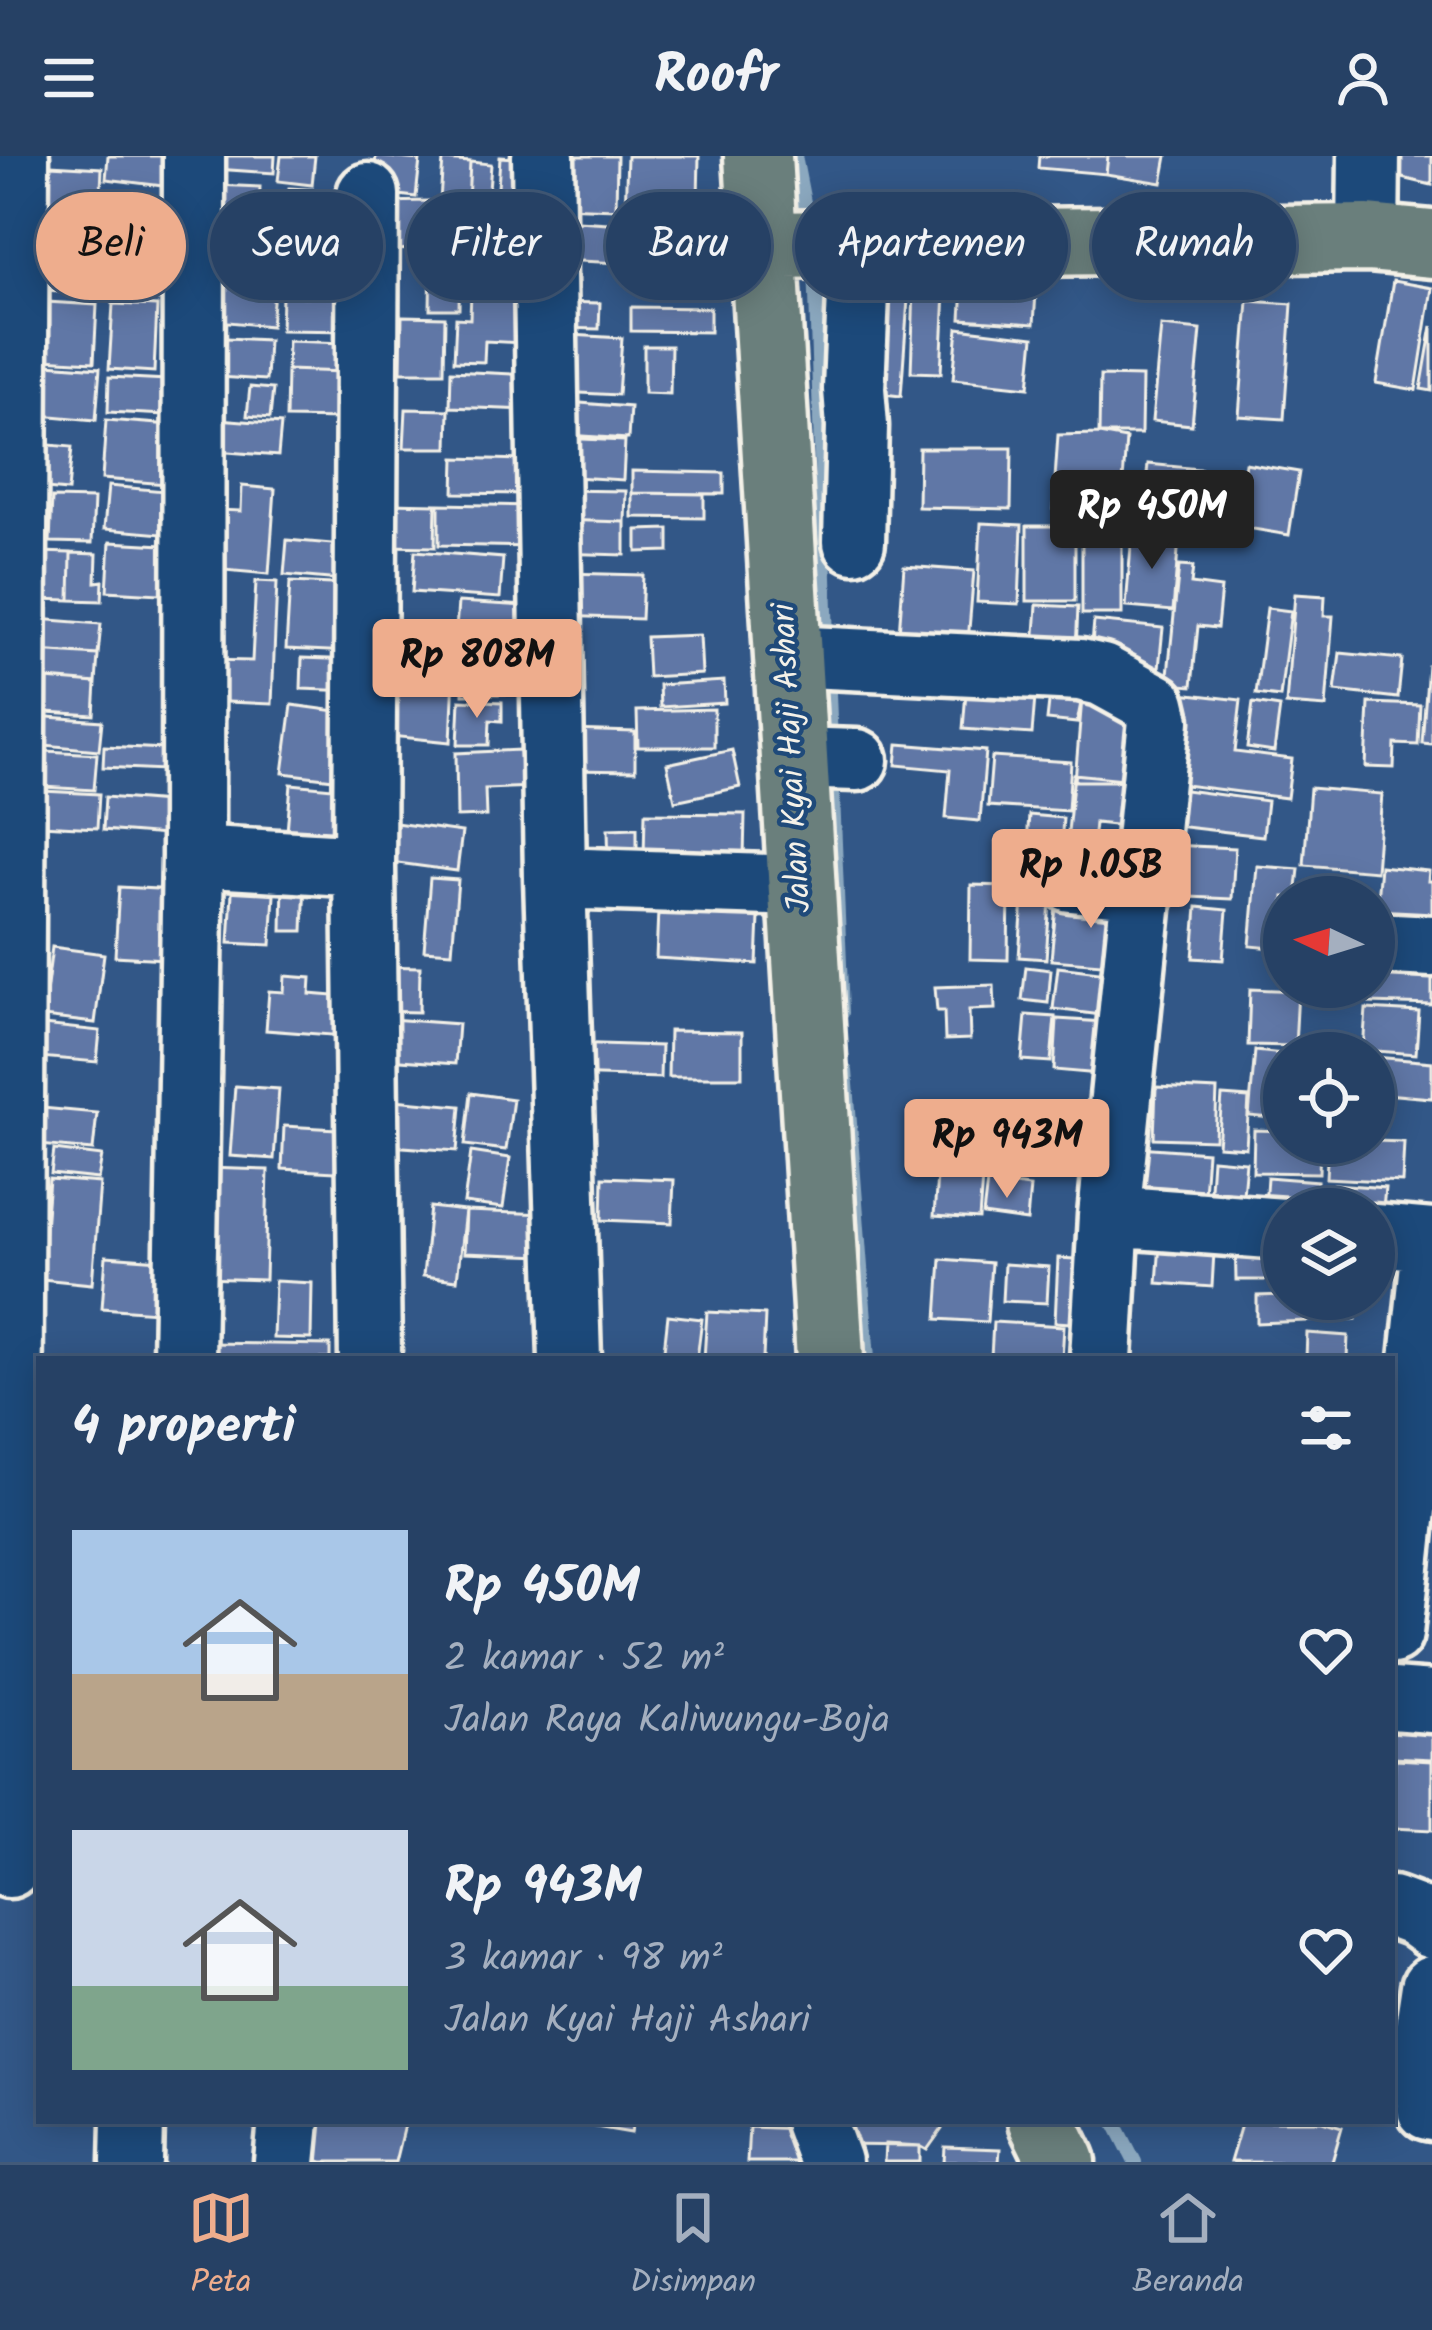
<!DOCTYPE html>
<html lang="id">
<meta charset="utf-8">
<style>
body{margin:0;font-family:Kalam,sans-serif;background:#324c6e;color:#f1f3f6;height:100vh;display:flex;flex-direction:column;font-size:45px;white-space:nowrap}
*{box-sizing:border-box;margin:0}
p{font-size:39px;color:#a4afbf}
.icon{flex:none;width:66px;height:66px;fill:none;stroke:currentColor;stroke-width:2;stroke-linecap:round;stroke-linejoin:round}
.map{position:relative;flex:1;overflow:hidden}
.drawer{position:absolute;left:36px;top:1200px;width:1359px;height:768px;display:flex;flex-direction:column;background:#264165;border-radius:0px;box-shadow:0 6px 30px #0003,0 0 0 3px #425a79}
.drawer>*{flex:none}
.top-card{position:absolute;left:36px;top:36px;width:1362px;height:108px;display:flex;gap:24px}
.needle{width:78px;rotate:274deg}
.tools{position:absolute;left:1263px;top:720px;display:grid;gap:24px}
.tools a{display:grid;place-items:center;width:132px;height:132px;border-radius:50%;background:#264165;box-shadow:0 6px 30px #0003,0 0 0 3px #425a79;font-size:60px}
.price{position:absolute;translate:-50% -102px;padding:0 27px;border-radius:12px;background:#eead8d;color:#111;font-size:39px;line-height:78px;filter:drop-shadow(0 3px 6px #0008)}
.price::after{content:'';position:absolute;left:50%;top:72px;width:36px;height:27px;margin-left:-18px;background:inherit;clip-path:polygon(0 0,100% 0,50% 100%)}
.price.current{background:#222;color:#fff}
ul{padding:0;list-style:none}
li{display:flex;align-items:center;gap:36px;height:300px;padding:0 36px}
li span{display:grid;place-items:center;flex:none;width:336px;height:240px;border-radius:0px;color:#555}
li>.icon{margin-inline-start:auto}
span .icon{width:144px;height:144px;fill:#fffc;stroke-width:1}
li b{font-size:51px}
h2{display:flex;justify-content:space-between;align-items:center;height:144px;padding:0 36px;font-size:51px}
.pill{padding:0 42px;border-radius:54px;background:#264165;box-shadow:0 6px 30px #0003,0 0 0 3px #425a79;font-size:42px;line-height:108px}
.pill.current{background:#eead8d;color:#111}
header{display:flex;justify-content:space-between;align-items:center;height:156px;padding:0 36px;background:#264165;font-size:54px;font-weight:800}
.tabs{display:flex;justify-content:space-around;align-items:center;height:168px;border-top:3px solid #425a79;background:#264165;font-size:33px;color:#a4afbf}
.tabs a{display:grid;justify-items:center;gap:6px}
.tabs .current{color:#eead8d}
.map>svg:first-child{display:block}
</style>
<header><svg class="icon" aria-label="menu" viewBox="0 0 24 24"><path d="M4 6h16M4 12h16M4 18h16"/></svg>Roofr<svg class="icon" aria-label="person" viewBox="0 0 24 24"><circle cx="12" cy="8" r="4"/><path d="M4 21q1-7 8-7t8 7"/></svg></header>
<div class="map">
<svg width="1432" height="2006" viewBox="0 0 1432 2006">
<rect width="100%" height="100%" fill="#325787"/>
<filter id="ink" filterUnits="userSpaceOnUse"><feTurbulence type="fractalNoise" baseFrequency=".00833" numOctaves="2"/><feDisplacementMap in="SourceGraphic" scale="24" xChannelSelector="R" yChannelSelector="G"/><feConvolveMatrix kernelMatrix="1 2 1 2 8 2 1 2 1" color-interpolation-filters="sRGB"/></filter>
<g filter="url(#ink)">
<g fill="none" stroke-linecap="round" stroke-linejoin="round">
<path stroke="#8ba8bf" stroke-width="14" d="M795 0 809 72
M815 106 827 485
M828 513 831 587
M832 615 842 857
M846 915 868 1203
M1114 1965 1135 2006"/>
</g>
<path fill="#6177a6" stroke="#f4f1e8" stroke-width="3" d="M108 0H174L171 31 106 23Z
M203 0H275L274 17 202 12Z
M281 0H315L312 29 278 25Z
M376 0 420 4 416 41 372 36Z
M560 0H617L616 53 559 51Z
M627 0H699L697 87 624 85Z
M1039 0H1108L1106 18 1038 12Z
M1108 0H1167L1162 27 1106 18Z
M1369 0H1432V29L1369 14Z
M500 1 531 3 527 50 497 48Z
M443 4 470 6 468 46 440 44Z
M470 6 491 8 488 47 468 46Z
M50 9 102 12 99 78 46 76Z
M215 29 260 31 259 60 215 58Z
M289 32 353 36 351 76 287 73Z
M429 45 430 93 385 94 384 46Z
M439 50 480 53 476 96 436 92Z
M503 57 530 59 526 96 499 94Z
M212 64H275V95L212 94Z
M562 64 623 68 620 107 560 104Z
M287 73 351 76 348 126 284 122Z
M118 79 183 86 176 146 111 138Z
M44 81 71 83 69 105 83 106 85 82 106 83 101 140 39 133Z
M431 98H460L459 153H430Z
M211 105 276 110 271 170 206 164Z
M964 115 1037 121 1034 168 961 163Z
M1393 125 1432 132 1416 234 1376 227Z
M914 133 945 135 941 217 911 216Z
M471 136 523 138 521 187 485 185 484 206 454 205 456 162 470 163Z
M860 139 908 143 901 240 857 235Z
M282 140 355 142 354 175 281 174Z
M29 145 97 149 94 206 25 202Z
M1248 145 1292 148 1284 263 1239 260Z
M555 146 600 147 599 173 555 172Z
M113 148 157 150 154 216 109 213Z
M631 151 710 152V176L631 175Z
M402 160 445 161 444 216H401Z
M1161 170 1201 174 1192 269 1152 265Z
M1432 170V235L1421 233Z
M958 172 1034 181 1029 231 953 223Z
M553 178 622 182 618 239 561 236Z
M205 181 268 184 266 224 203 220Z
M288 185 344 187V216L287 214Z
M644 190H671L670 238 644 237Z
M33 207 100 212 96 264 29 258Z
M287 214 344 216 343 263 286 262Z
M451 215 531 219 529 254 450 251Z
M1100 220 1142 221 1141 278H1099Z
M109 221 167 224 165 259 108 256Z
M250 231 273 233 270 262 247 260Z
M555 245 630 251 628 283 568 279Z
M406 253 449 254 448 292H404Z
M205 262 281 268 278 300 203 294Z
M106 264 184 270 180 329 102 323Z
M1099 278 1126 283 1123 326 1082 324 1080 354 1053 353 1058 279Z
M560 282 625 285 623 324 558 320Z
M28 287 72 291 68 335 24 331Z
M919 292H1012L1011 353 918 351Z
M455 302 526 304V338L454 337Z
M1245 307 1299 316 1289 379 1235 370Z
M1148 308 1240 317 1235 370 1143 362Z
M632 315 724 317V338L632 337Z
M108 330 177 336 173 379 104 373Z
M242 330 275 333 269 418 212 413 217 354 241 355Z
M557 334 626 335 625 366 556 364Z
M632 337 704 338V362L632 361Z
M52 342 94 343 92 387 50 386Z
M387 347 436 348 435 391 386 390Z
M439 348 533 350 531 391 439 389Z
M556 364 625 366V399L555 397Z
M981 367 1022 369 1019 448 977 446Z
M1027 370H1075V445H1027Z
M669 373V395L637 396V374Z
M1132 378 1179 382 1173 455 1126 451Z
M1082 379H1122V458H1082Z
M287 384 355 390 352 425 284 419Z
M110 386 181 390 178 439 107 435Z
M415 395 503 402 500 442 412 436Z
M38 396 71 397 70 444 36 443Z
M71 397 97 398 96 426 103 425 102 445 70 444Z
M904 410 974 415 967 497 898 492Z
M1179 410 1193 411 1191 428 1221 432 1217 472 1198 470 1192 530 1167 528Z
M564 417 643 419 641 463 562 460Z
M256 425 277 426 272 548 204 545 207 504 252 505Z
M290 426 353 429 350 496 286 493Z
M1295 438 1325 440 1324 460H1333L1326 551 1286 548Z
M458 446 527 450 524 493 455 488Z
M1037 449 1078 451 1076 495 1034 492Z
M1267 452 1291 455 1280 541 1256 538Z
M38 463 101 468 98 499 36 495Z
M1094 465 1163 472 1157 532 1091 499Z
M700 479 702 518 648 521 646 481Z
M36 495 98 499 96 527 34 522Z
M1340 497 1402 503 1398 542 1335 535Z
M302 502 356 504 355 535 301 533Z
M500 503H531L532 537 500 538Z
M500 503V538H463V504Z
M1428 510H1432V588L1422 587Z
M968 511 1037 517 1032 578 963 573Z
M423 517 454 518 451 586 370 578 386 531 423 533Z
M34 522 96 527 94 559 31 555Z
M724 525 725 547 660 551 659 529Z
M1051 529 1082 542 1077 567 1047 564Z
M1172 536 1241 544 1235 596 1292 603 1287 642 1161 626Z
M1082 542 1152 553 1145 625H1075Z
M460 544 502 546V565L490 564 489 589H458Z
M1253 547 1280 551 1274 596 1247 592Z
M1369 547 1420 549 1418 589 1395 588 1394 612 1366 611Z
M292 549 351 557 342 624 283 617Z
M714 553V591H638L637 555Z
M35 560 102 565 99 594 33 588Z
M569 574 635 576V615L569 614Z
M898 588 986 595 980 665 946 662 950 614 896 609Z
M104 590 185 594 184 615 103 611Z
M29 594 97 598 94 634 27 630Z
M520 594 521 612 534 611 535 631 485 633 486 660 457 661 456 597Z
M732 594 740 631 675 645 667 608Z
M992 601 1071 606 1068 655 988 650Z
M1074 618 1145 625 1142 672 1095 667 1092 698 1066 695Z
M291 628 354 634 348 693 286 688Z
M1163 631 1267 645 1263 680 1158 668Z
M1310 632 1382 638 1376 715 1304 709Z
M24 634 99 638 97 672 22 668Z
M105 641 167 646 165 679 103 674Z
M645 657 745 658 744 703 644 701Z
M1029 659 1063 662 1059 717 1025 715Z
M388 666 462 676 457 715 383 705Z
M637 672V714H609L608 673Z
M1170 689 1235 692 1232 743 1167 740Z
M1257 710 1299 713 1296 741H1284V793L1250 790Z
M1380 710 1429 715 1428 725H1432V773L1374 780Z
M233 720 275 722 271 789 229 787Z
M283 722 305 723 303 775H282Z
M430 722 458 724 452 796 424 794Z
M971 729 1009 730 1008 804 970 803Z
M1024 729 1051 730 1046 803 1019 801Z
M119 731 176 734 182 804 115 800Z
M1057 739 1132 746 1126 810 1051 804Z
M1197 751 1227 754 1223 804 1193 802Z
M658 755 759 761 757 808 656 802Z
M52 791 104 798 95 867 43 861Z
M1374 803 1432 804V849L1370 847 1371 831H1374Z
M374 810 420 811 419 856 373 855Z
M1026 811 1051 814 1048 847 1022 844Z
M1058 811 1124 819 1118 861 1053 853Z
M285 820 311 822 310 838 347 841 344 880 266 874 269 835 284 836Z
M994 829 995 853 969 854 970 883 945 884 944 855H937L935 831Z
M1330 831H1359V845H1330Z
M1250 833 1298 835 1295 890 1248 889Z
M1366 853 1419 856 1416 898 1363 894Z
M1026 859 1055 861 1051 906 1022 904Z
M390 863 458 868 455 908 387 903Z
M1057 863 1104 866 1100 918 1054 914Z
M43 869 100 875 97 906 39 901Z
M669 875 742 876V921H668Z
M569 887 661 890 660 922 568 919Z
M1255 895 1284 898V963L1249 960Z
M1374 901 1432 906V942L1374 937Z
M235 930 279 933 274 1003 230 1000Z
M1156 931 1217 934 1215 984 1154 982Z
M471 937 513 943 506 994 465 989Z
M1222 940 1249 942 1246 992 1218 990Z
M394 944 461 950 457 995 390 990Z
M42 952 97 957 93 994 39 989Z
M284 970 355 974 353 1017 282 1013Z
M1254 974 1284 975V987H1320L1319 1017 1253 1016Z
M1374 985 1404 986 1402 1026 1326 1022 1328 987H1374Z
M1138 991 1207 996 1203 1052 1134 1048Z
M54 994 102 1000 98 1023 51 1018Z
M471 996 510 1002 503 1052 464 1047Z
M1212 1003 1246 1006 1242 1050 1209 1047Z
M206 1012 268 1014 265 1124 202 1122Z
M937 1020 982 1023 979 1063 934 1060Z
M603 1021 674 1024 672 1067 602 1064Z
M1267 1021 1317 1025 1315 1053H1284L1264 1065Z
M49 1023 100 1027 92 1128 41 1123Z
M987 1026 1030 1031 1027 1065 983 1059Z
M1334 1028 1385 1032 1381 1074 1374 1053H1332Z
M430 1051 465 1055 457 1124 423 1120Z
M466 1055 546 1058 545 1100 464 1097Z
M1161 1075 1215 1078 1212 1131 1157 1127Z
M1284 1079V1124H1236L1235 1080Z
M106 1100 174 1105 170 1157 102 1152Z
M1058 1102 1091 1104 1088 1168 1055 1166Z
M941 1103 991 1107 987 1166 937 1163Z
M1004 1108 1049 1111 1047 1147 1002 1145Z
M275 1125 312 1127 311 1183 273 1182Z
M1284 1139V1143H1356V1163L1257 1167V1140Z
M707 1156 765 1159 763 1203H704Z
M668 1159 702 1163 697 1203H663Z
M993 1166 1064 1170 1062 1203 991 1201Z
M1307 1177 1348 1180 1347 1203H1306Z
M208 1187 330 1189V1203H208Z
M1392 1566 1432 1567V1603L1392 1601Z
M1395 1603 1432 1605V1674L1393 1672Z
M310 1965H405L395 2006H322L305 2000Z
M561 1965H633L631 1977Z
M841 1965H938L942 1973 927 1994 920 1990 839 1989Z
M1242 1965H1322L1342 1971 1332 2006H1230Z
M749 1971 801 1973 800 2006H747Z
M885 1988 920 1990V2006H884Z
M945 1991 1000 1993 999 2006H944Z"/>
<g fill="none" stroke-linecap="round" stroke-linejoin="round">
<g stroke="#f4f1e8" stroke-width="69">
<path id="minor" d="M194 0 193 700 364 710
M543 0 555 722 570 1203
M368 38 364 710 370 1203
M1368 82 1369 0
M854 386 857 270 854 233 860 90
M787 500 1080 514 1102 519 1155 548 1159 565 1109 1060 1101 1203
M793 602 857 604
M555 722 800 730
M1071 725 1142 732
M1374 787 1432 790
M1109 1060 1284 1073
M1374 1079 1432 1084
M184 1203 193 700
M1392 1477 1432 1099
M1392 1543 1432 1546
M9 1711 18 0
M1392 1751 1416 1760 1432 1772
M1432 1831 1421 1903 1428 1953 1432 1954
M815 1965 830 2006
M132 2006 133 1965
M285 2006 289 1965"/>
</g>
<g stroke="#f4f1e8" stroke-width="75">
<path id="major" d="M758 0 830 1203
M763 89 1368 82 1432 88
M1042 1965 1062 2006"/>
</g>
<use href="#minor" stroke="#1f4a7a" stroke-width="60"/>
<use href="#major" stroke="#6b7f7c" stroke-width="66"/>
</g>
</g>
<g text-anchor="middle" dominant-baseline="central" stroke-width="9" stroke-linejoin="round" paint-order="stroke">
<g font-size="33" fill="#f4f1e8" stroke="#1f4a7a">
<text transform="translate(793 602) rotate(-93)">Jalan Kyai Haji Ashari</text>
</g>
</g>
</svg>
<div class="tools">
<a><svg class="needle" viewBox="-14 -14 28 28"><path d="M0-13l5 13h-10z" fill="#e53935"/><path d="M0 13l5-13h-10z" fill="#a4afbf"/></svg></a>
<a><svg class="icon" aria-label="locate" viewBox="0 0 24 24"><circle cx="12" cy="12" r="6"/><path d="M12 2v4M12 18v4M2 12h4M18 12h4"/></svg></a>
<a><svg class="icon" aria-label="layers" viewBox="0 0 24 24"><path d="M12 4l9 5-9 5-9-5zM3 14l9 5 9-5"/></svg></a>
</div>
<b class="price current" style="left:1152px;top:416px">Rp 450M</b>
<b class="price" style="left:477px;top:565px">Rp 808M</b>
<b class="price" style="left:1091px;top:775px">Rp 1.05B</b>
<b class="price" style="left:1007px;top:1045px">Rp 943M</b>
<div class="top-card">
<a class="pill current">Beli</a>
<a class="pill">Sewa</a>
<a class="pill">Filter</a>
<a class="pill">Baru</a>
<a class="pill">Apartemen</a>
<a class="pill">Rumah</a>
</div>
<section class="drawer">
<h2>4 properti<svg class="icon" aria-label="filters" viewBox="0 0 24 24"><path d="M4 7h16M4 17h16"/><circle cx="9" cy="7" r="2"/><circle cx="15" cy="17" r="2"/></svg></h2>
<ul>
<li><span style="background:linear-gradient(#a9c7e8 60%,#b9a48a 0)"><svg class="icon" aria-label="home" viewBox="0 0 24 24"><path d="M3 11l9-7 9 7M6 9v11h12V9"/></svg></span><div><b>Rp 450M</b><p>2 kamar · 52 m²</p><p>Jalan Raya Kaliwungu-Boja</p></div><svg class="icon" aria-label="heart" viewBox="0 0 24 24"><path d="M12 20l-8-8c-3-5 5-10 8-4 3-6 11-1 8 4z"/></svg></li>
<li><span style="background:linear-gradient(#c9d6e8 65%,#7fa58c 0)"><svg class="icon" aria-label="home" viewBox="0 0 24 24"><path d="M3 11l9-7 9 7M6 9v11h12V9"/></svg></span><div><b>Rp 943M</b><p>3 kamar · 98 m²</p><p>Jalan Kyai Haji Ashari</p></div><svg class="icon" aria-label="heart" viewBox="0 0 24 24"><path d="M12 20l-8-8c-3-5 5-10 8-4 3-6 11-1 8 4z"/></svg></li>
</ul>
</section>
</div>
<nav class="tabs">
<a class="current"><svg class="icon" aria-label="map" viewBox="0 0 24 24"><path d="M3 6l6-2 6 2 6-2v14l-6 2-6-2-6 2zM9 4v14M15 6v14"/></svg>Peta</a>
<a><svg class="icon" aria-label="saved" viewBox="0 0 24 24"><path d="M7 4h10v16l-5-4-5 4z"/></svg>Disimpan</a>
<a><svg class="icon" aria-label="home" viewBox="0 0 24 24"><path d="M3 11l9-7 9 7M6 9v11h12V9"/></svg>Beranda</a>
</nav>
